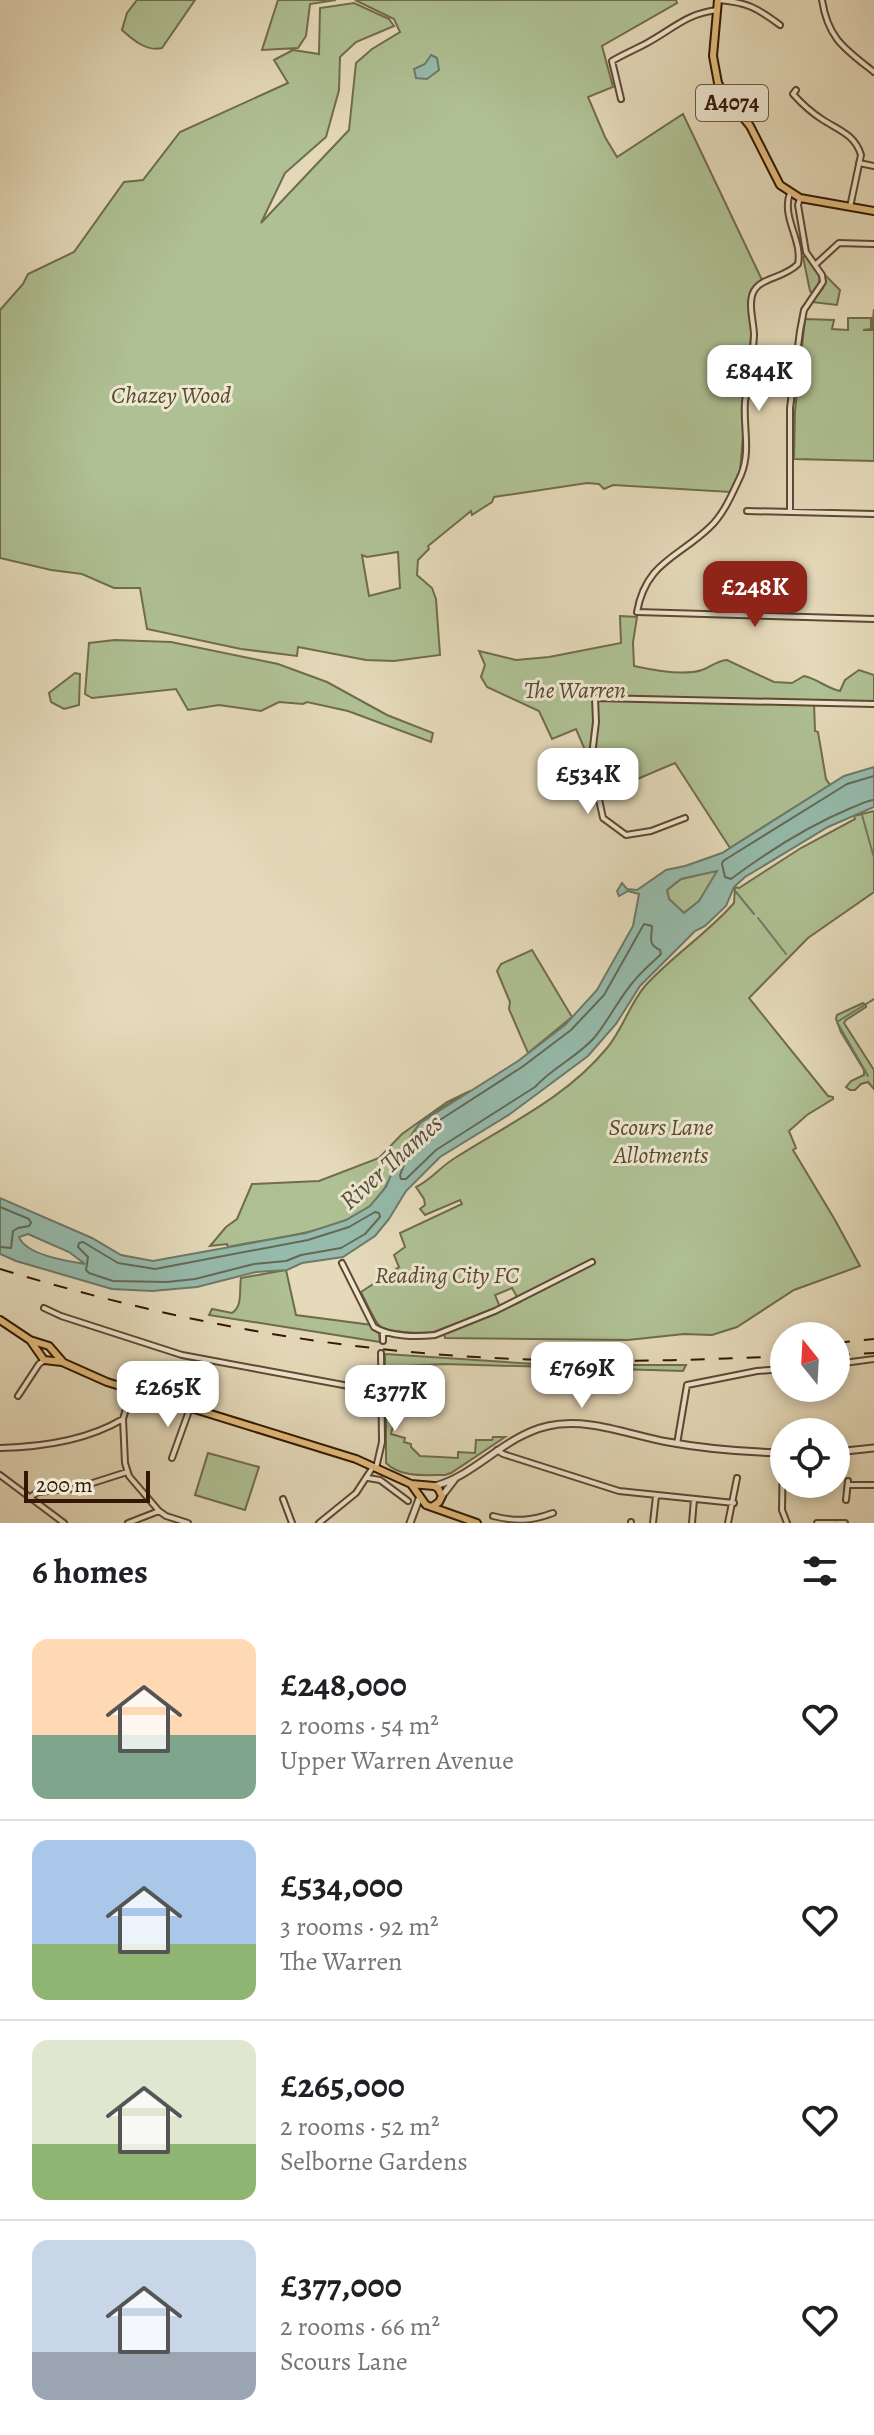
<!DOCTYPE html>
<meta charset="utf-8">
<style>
body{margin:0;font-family:Alegreya,serif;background:#f2f2f2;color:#202124;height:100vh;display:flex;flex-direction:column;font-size:30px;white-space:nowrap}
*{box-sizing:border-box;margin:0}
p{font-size:26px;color:#757577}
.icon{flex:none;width:44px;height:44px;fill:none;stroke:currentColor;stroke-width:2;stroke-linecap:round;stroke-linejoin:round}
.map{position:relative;height:1523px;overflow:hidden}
.sheet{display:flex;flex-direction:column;background:#fff;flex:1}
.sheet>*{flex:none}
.needle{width:52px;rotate:342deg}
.controls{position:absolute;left:770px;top:1322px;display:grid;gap:16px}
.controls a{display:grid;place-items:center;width:80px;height:80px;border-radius:50%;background:#fff;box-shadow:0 4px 12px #0003;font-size:40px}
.scale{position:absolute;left:24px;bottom:20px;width:126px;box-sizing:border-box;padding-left:8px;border:4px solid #321702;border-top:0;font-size:22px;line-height:28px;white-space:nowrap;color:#321702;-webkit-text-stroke:6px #eee7d2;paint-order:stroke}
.price{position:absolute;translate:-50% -68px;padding:0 18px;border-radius:16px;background:#fff;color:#222;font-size:26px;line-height:52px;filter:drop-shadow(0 2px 4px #0008)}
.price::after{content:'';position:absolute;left:50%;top:48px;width:24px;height:18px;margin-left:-12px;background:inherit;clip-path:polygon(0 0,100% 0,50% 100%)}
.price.selected{background:#8f2418;color:#fff}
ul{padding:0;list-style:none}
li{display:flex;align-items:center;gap:24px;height:200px;padding:0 32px}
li+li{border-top:2px solid #e0e0e0}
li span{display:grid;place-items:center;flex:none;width:224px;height:160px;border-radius:16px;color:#555}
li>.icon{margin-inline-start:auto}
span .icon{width:96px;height:96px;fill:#fffc;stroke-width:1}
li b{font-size:34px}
h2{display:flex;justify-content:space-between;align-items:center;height:96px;padding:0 32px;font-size:34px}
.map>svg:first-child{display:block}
</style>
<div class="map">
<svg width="874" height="1523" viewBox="0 0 874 1523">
<rect width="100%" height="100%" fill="#e5daba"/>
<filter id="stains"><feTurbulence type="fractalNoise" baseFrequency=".0025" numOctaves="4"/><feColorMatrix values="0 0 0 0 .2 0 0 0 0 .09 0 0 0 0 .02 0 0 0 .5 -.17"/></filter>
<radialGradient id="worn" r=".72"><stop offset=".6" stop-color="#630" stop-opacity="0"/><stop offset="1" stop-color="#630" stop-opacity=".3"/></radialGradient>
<path fill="#afc194" stroke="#706c4b" stroke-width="2" fill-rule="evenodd" d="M137 0H195L162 48C147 52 133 40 122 30L127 13Z
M278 0H336L310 4 306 36 298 48 262 50Z
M355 0H676L677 3 602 46 613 87 588 97 605 137 617 157 683 114 762 280 753 288 750 296 752 324 740 472 730 492 613 485 604 489 599 484 587 483 494 497 492 502 472 515 471 511 428 546 429 549 418 560 417 575 432 588 436 599 440 655 394 661 366 660 298 647 297 656 241 649 147 629 140 588H114L82 574 51 570 0 558V310L23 284 28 274 74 252 124 182 143 180 180 132 288 83 274 60 293 50 319 54 320 8 354 3 389 19 394 26 356 42 340 57 339 90 326 137 285 173 261 223 349 130 356 63 372 49 400 32 394 19ZM398 552 400 588 369 596 362 555 367 557Z
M807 256C817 272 826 277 813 294L810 291 803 257Z
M824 274 840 290 837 305 812 302 823 288Z
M874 309V461L794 459 795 411 805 319 834 320 832 329 848 330V318H871V329L863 330H872Z
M620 616 637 617 633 642 634 666C652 670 684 676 702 670 711 667 716 661 727 660L774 682 792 683 804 676C818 679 826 688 840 691L845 680 859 670 874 675V703L814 702 815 731 818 732 826 779 830 785 730 848 675 763 628 783 598 789 592 758 595 732 588 757 576 729 552 739 539 711 487 687 481 677 485 665 479 651 516 660 549 657 621 643Z
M115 640 171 642 278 664 327 682 387 715 433 733 431 742 348 711 307 702 303 704 279 702 261 711 219 705 188 710 176 689 92 698 85 694 89 643Z
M75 673 80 674 79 705 64 709 51 702 49 693Z
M874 811V892L808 938 749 998 828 1096 833 1097V1099L807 1115 789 1131 796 1148 793 1150 835 1220 860 1266 794 1290 737 1327 712 1335 684 1334 628 1340 445 1338 444 1334 520 1302 512 1288 495 1295 500 1307 434 1332C423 1334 389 1332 381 1327 375 1324 365 1299 361 1292L399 1267 394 1255 405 1247 400 1233 462 1204 460 1200 425 1215 420 1209 425 1205 424 1199 416 1187C431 1180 441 1166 455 1158 508 1124 566 1098 607 1048 623 1029 629 1005 645 986 672 956 708 933 734 903L735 887 739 888 801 848 855 819 854 816Z
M717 870 718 873 699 901 684 913 669 899 667 890 681 879Z
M532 950 572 1017 528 1053 509 1009 510 1002 497 971 501 964Z
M863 1003 866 1005V1007L846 1020 844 1023 874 1070V1089L868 1082 861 1084 855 1090H850L846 1087 851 1081 864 1075V1070L841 1032 836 1019 837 1015Z
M470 1091C455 1101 429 1113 418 1126 398 1150 394 1185 370 1206 339 1233 269 1238 228 1247L227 1244 210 1246 226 1227 237 1219 252 1184 319 1181 379 1158 402 1134 447 1102Z
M286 1270 296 1315 372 1325 379 1334 380 1342 209 1315 212 1309 232 1313C243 1306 239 1290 241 1278Z
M385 1354 551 1365H686L683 1371 444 1364 385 1367Z
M386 1416 394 1421 391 1434 405 1438 404 1442 411 1444V1447L420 1456 458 1458V1452L475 1453 476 1440H492L493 1437H505L451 1473 445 1475C425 1475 401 1478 386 1463Z
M208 1453 259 1467 245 1510 195 1495Z"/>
<path fill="#96bbac" stroke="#6e7968" stroke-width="2" fill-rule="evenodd" d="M431 55 437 58 439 70 427 79 416 78 414 69 425 64Z
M874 767V807L828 827 745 877 734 887 726 906 705 926 695 931 640 986 616 1024 588 1056 510 1114 440 1157 406 1191 389 1219 375 1236 343 1257 302 1263 287 1270 256 1272 197 1287 152 1291 112 1289 16 1261 0 1254V1198L92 1238 121 1255 153 1261 306 1233 346 1220 370 1206 386 1187 401 1151 420 1123 518 1061 565 1025 597 990 633 926 639 894 628 891 619 896 617 891 622 883 627 889 637 890 666 870 685 866 722 853 844 776ZM717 871 699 901 684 913 669 899 667 890 681 879ZM28 1234 69 1252 85 1264C67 1261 26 1255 19 1237Z"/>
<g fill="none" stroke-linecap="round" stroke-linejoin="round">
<path stroke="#646957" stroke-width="2" d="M874 776 847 784 723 861 722 864 725 877 731 879C767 852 808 826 851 808 859 805 865 801 874 800
M644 924 652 926C652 938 647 944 660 950L661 954C652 963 642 971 634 981 619 998 609 1020 594 1038 577 1057 552 1068 535 1087L436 1150 406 1179H401L400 1175 408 1155 426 1129 522 1067 571 1030 604 995Z
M0 1207 29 1219 31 1223 29 1226 18 1228 13 1231 11 1248 0 1247
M375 1212 379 1213 380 1217 365 1234 341 1248 301 1255 286 1261 254 1264 195 1279 167 1282 113 1281 89 1273 86 1270 88 1257 78 1247 79 1243 83 1242 118 1263 155 1269 308 1240 349 1227Z"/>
<path stroke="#6e7968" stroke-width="2" d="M862 815 874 858
M736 892 754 914
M758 918 786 954
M868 1076 837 1022 874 999"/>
<g stroke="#5f4830" stroke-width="8">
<path id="minor" d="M718 0C747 2 757 8 780 25
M822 0C828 39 845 49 874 72
M796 90 793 94C802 104 812 113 823 120 839 130 855 135 861 155L850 207
M621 99 612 61C624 54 636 49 647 43 673 29 687 13 718 10
M859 163 874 166
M790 193C781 218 803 240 798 264 786 277 763 278 756 288 746 299 754 322 754 335 753 358 748 380 745 402 743 427 751 451 741 475 733 492 724 514 710 527 678 558 646 562 637 612L874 619
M815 265 839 243 873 244
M747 511 874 514
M790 512V408L800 331 804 310 823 282 822 275 806 252 798 205 800 198
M685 818 651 831 626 835 603 818 595 781 592 755 596 722 595 698 874 704
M342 1263 374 1327C390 1337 417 1337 435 1335L495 1311 592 1262
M44 1308 61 1316 182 1355 381 1392
M383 1341V1333
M836 1364 874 1359
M132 1389 123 1419 125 1463 129 1476 159 1511 166 1516 188 1523
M18 1396 39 1364 45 1360
M677 1444 687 1385 757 1371 784 1369
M0 1448C42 1447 86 1441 123 1419
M497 1450 503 1454 619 1491 734 1503
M783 1453 782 1510 787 1523
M172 1458 190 1408
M376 1468 382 1442 381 1353
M0 1475 64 1523
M368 1478 380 1480 408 1501
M848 1485H874
M30 1497 38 1492 77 1488 127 1472
M283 1499 292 1523
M846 1500 848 1481
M493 1516C516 1522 531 1521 553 1513
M631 1522V1523
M128 1523 159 1511
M319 1523 356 1493 373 1467
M653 1523 656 1496
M692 1523 694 1499
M728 1523 737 1478
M817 1523H835
M838 1523H845"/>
</g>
<g stroke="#5f4830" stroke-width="9">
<path id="tertiary" d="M836 1452 874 1448
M435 1486C476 1475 504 1436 548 1426 587 1417 629 1435 668 1442 706 1449 745 1452 784 1453
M442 1496 455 1479
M410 1523 419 1499"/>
</g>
<g stroke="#321702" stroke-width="10">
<path id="primary" d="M718 0 713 56 718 83 724 94 750 126 780 185 800 198 874 211
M0 1320 30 1340 49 1346 62 1361
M30 1340 44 1360 62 1362 107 1382 356 1459 411 1484 434 1486 438 1488 442 1496 439 1502 432 1507
M411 1484 426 1505 477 1523"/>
</g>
<use href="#minor" stroke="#eee7d2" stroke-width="4"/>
<use href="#tertiary" stroke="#eee7d2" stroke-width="5"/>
<use href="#primary" stroke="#e2bd7d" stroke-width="6"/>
<path stroke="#321702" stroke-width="2" stroke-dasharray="14 14" stroke-linecap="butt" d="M0 1269C122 1306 246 1334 373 1348 509 1364 647 1363 784 1356
M836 1343 874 1339
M836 1355 874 1353"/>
</g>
<g text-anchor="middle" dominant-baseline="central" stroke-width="6" stroke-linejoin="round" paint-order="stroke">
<rect fill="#eee7d2" stroke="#6a5540" stroke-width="2" x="696" y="85" width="72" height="36" rx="6"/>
<g font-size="22" font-weight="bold" fill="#321702">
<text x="732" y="103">A4074</text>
</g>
<g font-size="24" font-style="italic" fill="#584a2e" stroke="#eee7d2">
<text x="171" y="395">Chazey Wood</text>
<text x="575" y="690">The Warren</text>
<text x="661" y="1127">Scours Lane<tspan x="661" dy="28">Allotments</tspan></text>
<text x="447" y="1275">Reading City FC</text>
</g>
<g font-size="26" font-style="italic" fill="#55503e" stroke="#eee7d2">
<text transform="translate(391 1162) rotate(-42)">River Thames</text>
</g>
</g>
<rect width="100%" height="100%" filter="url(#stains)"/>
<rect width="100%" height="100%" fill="url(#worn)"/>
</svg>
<div class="controls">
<a><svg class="needle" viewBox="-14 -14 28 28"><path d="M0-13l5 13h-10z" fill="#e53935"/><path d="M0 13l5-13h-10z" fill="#757577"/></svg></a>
<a><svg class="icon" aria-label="locate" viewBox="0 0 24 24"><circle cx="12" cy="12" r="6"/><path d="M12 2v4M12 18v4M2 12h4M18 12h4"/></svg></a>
</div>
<div class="scale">200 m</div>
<b class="price" style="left:759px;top:413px">£844K</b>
<b class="price selected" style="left:755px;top:629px">£248K</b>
<b class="price" style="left:588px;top:816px">£534K</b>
<b class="price" style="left:582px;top:1410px">£769K</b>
<b class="price" style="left:168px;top:1429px">£265K</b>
<b class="price" style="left:395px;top:1433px">£377K</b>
</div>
<section class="sheet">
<h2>6 homes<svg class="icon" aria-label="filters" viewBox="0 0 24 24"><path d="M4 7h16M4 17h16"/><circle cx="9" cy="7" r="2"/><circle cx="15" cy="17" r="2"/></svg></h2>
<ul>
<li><span style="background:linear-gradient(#ffd9b3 60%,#7fa58c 0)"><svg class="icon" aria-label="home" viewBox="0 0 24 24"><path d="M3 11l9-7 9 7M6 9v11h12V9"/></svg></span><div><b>£248,000</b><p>2 rooms · 54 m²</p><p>Upper Warren Avenue</p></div><svg class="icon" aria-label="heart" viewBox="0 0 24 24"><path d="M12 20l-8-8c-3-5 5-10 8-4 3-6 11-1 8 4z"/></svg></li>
<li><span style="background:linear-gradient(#a9c7e8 65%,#8fb573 0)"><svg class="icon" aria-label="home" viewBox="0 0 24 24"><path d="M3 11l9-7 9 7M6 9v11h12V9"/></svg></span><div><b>£534,000</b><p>3 rooms · 92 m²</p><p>The Warren</p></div><svg class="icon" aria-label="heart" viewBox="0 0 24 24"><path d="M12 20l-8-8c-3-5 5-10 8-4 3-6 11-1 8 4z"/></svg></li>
<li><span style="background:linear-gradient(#dfe7d0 65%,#8fb573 0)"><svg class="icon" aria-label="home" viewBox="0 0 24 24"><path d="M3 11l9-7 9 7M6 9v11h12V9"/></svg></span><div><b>£265,000</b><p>2 rooms · 52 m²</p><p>Selborne Gardens</p></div><svg class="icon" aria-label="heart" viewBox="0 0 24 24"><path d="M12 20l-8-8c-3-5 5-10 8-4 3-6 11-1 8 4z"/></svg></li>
<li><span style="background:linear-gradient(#c9d6e8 70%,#9aa5b1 0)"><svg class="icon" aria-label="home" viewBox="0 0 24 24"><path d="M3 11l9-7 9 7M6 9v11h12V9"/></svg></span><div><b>£377,000</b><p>2 rooms · 66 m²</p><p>Scours Lane</p></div><svg class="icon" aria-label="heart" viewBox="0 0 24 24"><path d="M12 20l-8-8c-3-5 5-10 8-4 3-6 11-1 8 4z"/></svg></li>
</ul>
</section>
